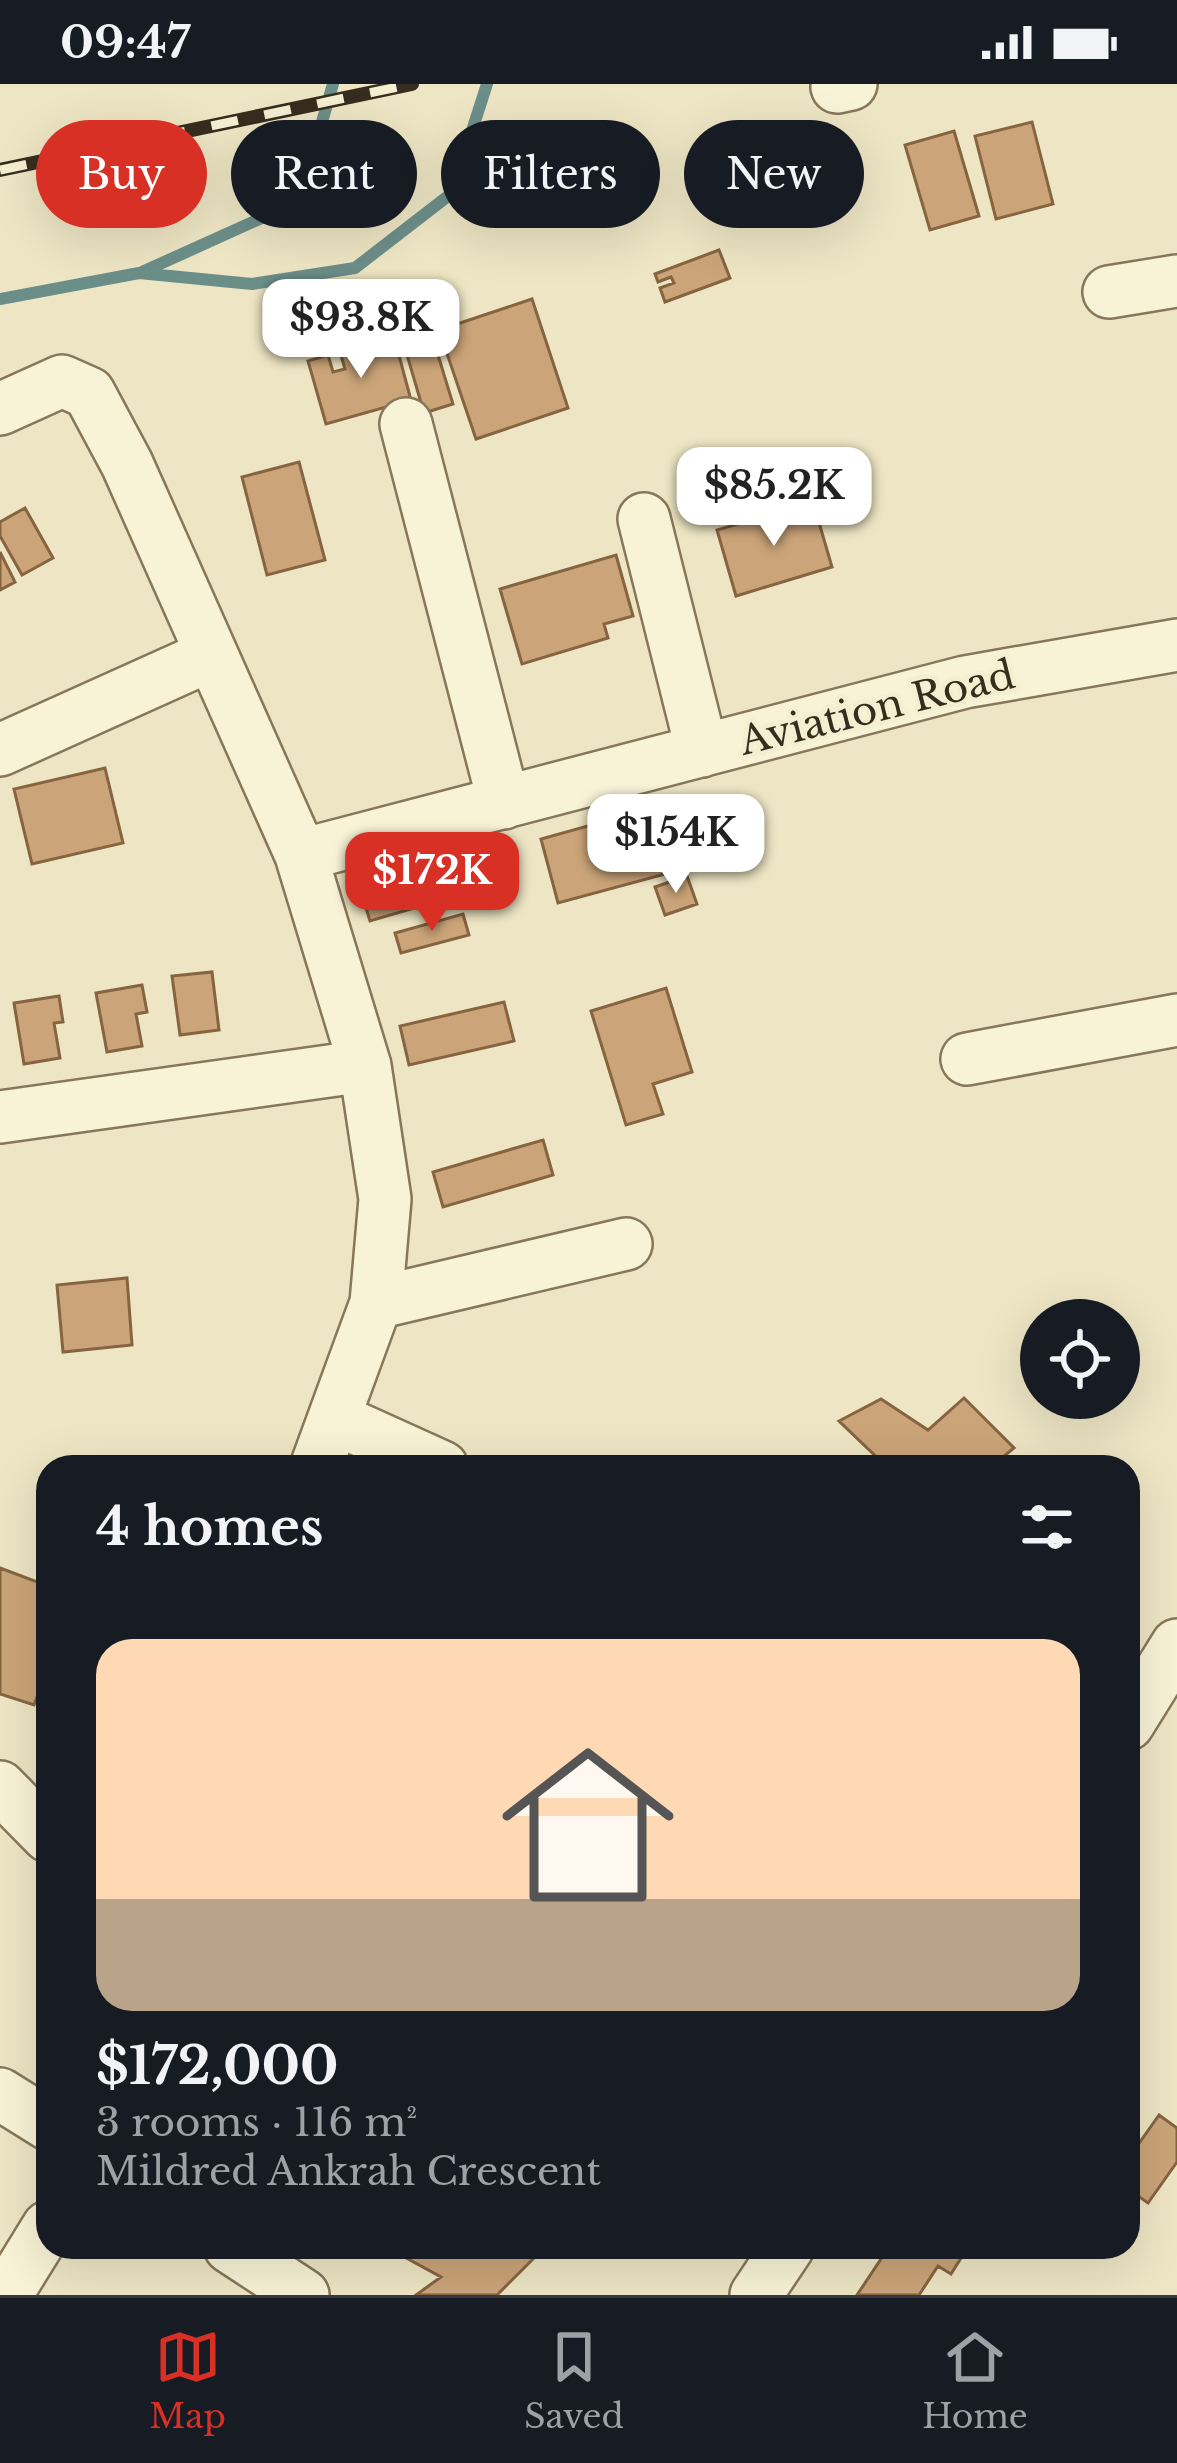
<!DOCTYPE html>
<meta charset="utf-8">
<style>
body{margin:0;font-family:"Libre Baskerville",serif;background:#242831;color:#f1f3f6;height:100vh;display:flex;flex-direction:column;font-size:45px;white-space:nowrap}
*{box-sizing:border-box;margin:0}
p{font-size:39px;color:#9ea1a6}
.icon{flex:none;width:66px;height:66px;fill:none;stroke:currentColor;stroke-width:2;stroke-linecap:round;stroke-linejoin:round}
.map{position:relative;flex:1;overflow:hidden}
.side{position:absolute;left:36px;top:1371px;width:1104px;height:804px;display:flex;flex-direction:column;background:#171b24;border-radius:36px;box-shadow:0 12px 48px #0002}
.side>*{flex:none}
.banner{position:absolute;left:36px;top:36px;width:1107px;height:108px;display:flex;gap:24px}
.controls{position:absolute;left:1020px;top:1215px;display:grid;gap:24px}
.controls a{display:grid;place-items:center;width:120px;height:120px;border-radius:50%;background:#171b24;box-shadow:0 12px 48px #0002;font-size:60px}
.price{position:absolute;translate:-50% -102px;padding:0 27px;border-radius:24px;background:#fff;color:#222;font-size:39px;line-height:78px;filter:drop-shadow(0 3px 6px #0008)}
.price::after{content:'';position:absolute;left:50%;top:72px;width:36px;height:27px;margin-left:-18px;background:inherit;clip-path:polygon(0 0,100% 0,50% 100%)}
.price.active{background:#d93025;color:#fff}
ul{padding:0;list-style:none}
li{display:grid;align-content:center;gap:24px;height:636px;padding:0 60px}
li+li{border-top:3px solid #363941}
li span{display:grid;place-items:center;height:372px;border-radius:36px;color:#555}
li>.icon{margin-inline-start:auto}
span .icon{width:216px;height:216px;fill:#fffc;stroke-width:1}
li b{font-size:51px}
h2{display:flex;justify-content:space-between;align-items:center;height:144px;padding:0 60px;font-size:51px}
.tag{padding:0 42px;border-radius:54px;background:#171b24;box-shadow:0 12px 48px #0002;font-size:42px;line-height:108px}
.tag.active{background:#d93025;color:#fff}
.status{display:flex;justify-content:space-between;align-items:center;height:84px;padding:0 60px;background:#171b24;direction:ltr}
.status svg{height:33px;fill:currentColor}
.tabs{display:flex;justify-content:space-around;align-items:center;height:168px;border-top:3px solid #363941;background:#171b24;font-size:33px;color:#9ea1a6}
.tabs a{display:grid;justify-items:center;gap:6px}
.tabs .active{color:#d93025}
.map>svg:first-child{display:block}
</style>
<div class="status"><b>09:47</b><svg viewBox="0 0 49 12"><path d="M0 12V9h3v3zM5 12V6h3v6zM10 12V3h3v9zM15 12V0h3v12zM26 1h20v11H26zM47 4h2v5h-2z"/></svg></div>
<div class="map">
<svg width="1177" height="2211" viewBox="0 0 1177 2211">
<rect width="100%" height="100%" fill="#ede5c3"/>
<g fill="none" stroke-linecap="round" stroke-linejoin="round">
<path stroke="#6c8e89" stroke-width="12" d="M142 188 266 132 313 69 333 0
M0 215 139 189 252 200 355 184 452 109 487 0"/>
</g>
<path fill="#cba479" stroke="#866440" stroke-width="3" d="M1032 38 1053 120 996 135 975 52Z
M954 47 979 132 930 146 905 61Z
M719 166 730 194 665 218 660 204 674 199 671 193 658 198 655 190Z
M532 215 568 324 476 355 439 246Z
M431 248 453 320 424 329 403 257Z
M394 253 411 316 326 340 308 277 328 271 333 288 345 285 340 268Z
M299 378 325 476 267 491 242 393Z
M813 418 832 483 736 512 717 446Z
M25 424 53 474 22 491 0 452V438Z
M0 468 15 498 0 506Z
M616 471 633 532 604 540 608 554 522 580 500 505Z
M105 684 123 759 32 780 14 705Z
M634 729 639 751 657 746 669 789 558 819 541 755Z
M474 771 483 804 370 837 360 805Z
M687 792 697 820 665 831 655 803Z
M463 830 469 851 401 869 395 849Z
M212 888 219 946 180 951 172 892Z
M142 901 147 928 136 930 142 962 107 968 96 909Z
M666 904 692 988 653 1000 663 1030 626 1041 591 927Z
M59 912 63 938 54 939 60 974 24 980 14 919Z
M504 918 514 957 409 981 400 942Z
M543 1056 553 1091 443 1123 433 1088Z
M127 1194 132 1261 63 1268 57 1201Z
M964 1314 1014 1364 991 1383H887L839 1337 881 1315 928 1346Z
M0 1484 48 1502V1584L34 1621 0 1610Z
M1159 2031 1177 2044V2078L1148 2119 1128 2105V2075Z
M386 2163H545L497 2211H416L441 2193Z
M889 2163H968L951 2190 938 2182 919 2211H857Z"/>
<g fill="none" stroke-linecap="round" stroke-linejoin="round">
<g stroke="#87775a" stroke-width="56">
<path id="minor" d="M837 3 851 0
M1109 208 1177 197
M0 325 62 297 89 309 127 380 301 771 365 982 385 1115 376 1219 316 1383
M406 340 504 719
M644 435 702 667
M0 666 211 571
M301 771 965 598 1177 561
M967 975 1177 936
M0 1033 365 982
M376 1219 626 1160
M336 1335 442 1383
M1128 1640 1177 1561
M0 1703 48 1752
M0 2010 48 2040
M230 2163 303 2211
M6 2211 48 2143
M756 2211 788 2163"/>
</g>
<use href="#minor" stroke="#f8f2d6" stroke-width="51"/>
<g stroke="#372d1e" stroke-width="14">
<path id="rail" d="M0 86 412 0"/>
</g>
<use href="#rail" stroke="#f5efd2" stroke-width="9" stroke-dasharray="27" stroke-linecap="butt"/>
</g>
<g text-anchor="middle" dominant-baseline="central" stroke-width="9" stroke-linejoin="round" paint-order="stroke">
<g font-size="39" fill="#372d1e" stroke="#f5efd2">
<text transform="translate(877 624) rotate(-14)">Aviation Road</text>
</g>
</g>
</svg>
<div class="controls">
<a><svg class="icon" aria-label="locate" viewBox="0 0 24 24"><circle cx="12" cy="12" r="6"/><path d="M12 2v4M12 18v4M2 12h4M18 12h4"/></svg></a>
</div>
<b class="price" style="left:361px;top:297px">$93.8K</b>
<b class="price" style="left:774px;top:465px">$85.2K</b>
<b class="price" style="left:676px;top:812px">$154K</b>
<b class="price active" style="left:432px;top:850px">$172K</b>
<div class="banner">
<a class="tag active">Buy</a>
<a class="tag">Rent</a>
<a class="tag">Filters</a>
<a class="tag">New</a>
</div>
<section class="side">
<h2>4 homes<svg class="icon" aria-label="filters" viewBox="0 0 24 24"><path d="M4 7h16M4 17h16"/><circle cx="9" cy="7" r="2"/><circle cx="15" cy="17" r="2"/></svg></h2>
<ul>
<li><span style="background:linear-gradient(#ffd9b3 70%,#b9a48a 0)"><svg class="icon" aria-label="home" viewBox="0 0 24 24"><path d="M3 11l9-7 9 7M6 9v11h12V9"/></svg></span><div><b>$172,000</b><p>3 rooms · 116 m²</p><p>Mildred Ankrah Crescent</p></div></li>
</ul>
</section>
</div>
<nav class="tabs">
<a class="active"><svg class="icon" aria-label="map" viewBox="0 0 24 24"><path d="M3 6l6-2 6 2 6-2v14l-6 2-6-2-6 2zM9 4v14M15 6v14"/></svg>Map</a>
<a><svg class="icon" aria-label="saved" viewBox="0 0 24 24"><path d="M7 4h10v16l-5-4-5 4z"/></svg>Saved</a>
<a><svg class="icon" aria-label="home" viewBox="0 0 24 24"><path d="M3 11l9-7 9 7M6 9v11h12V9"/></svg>Home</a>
</nav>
